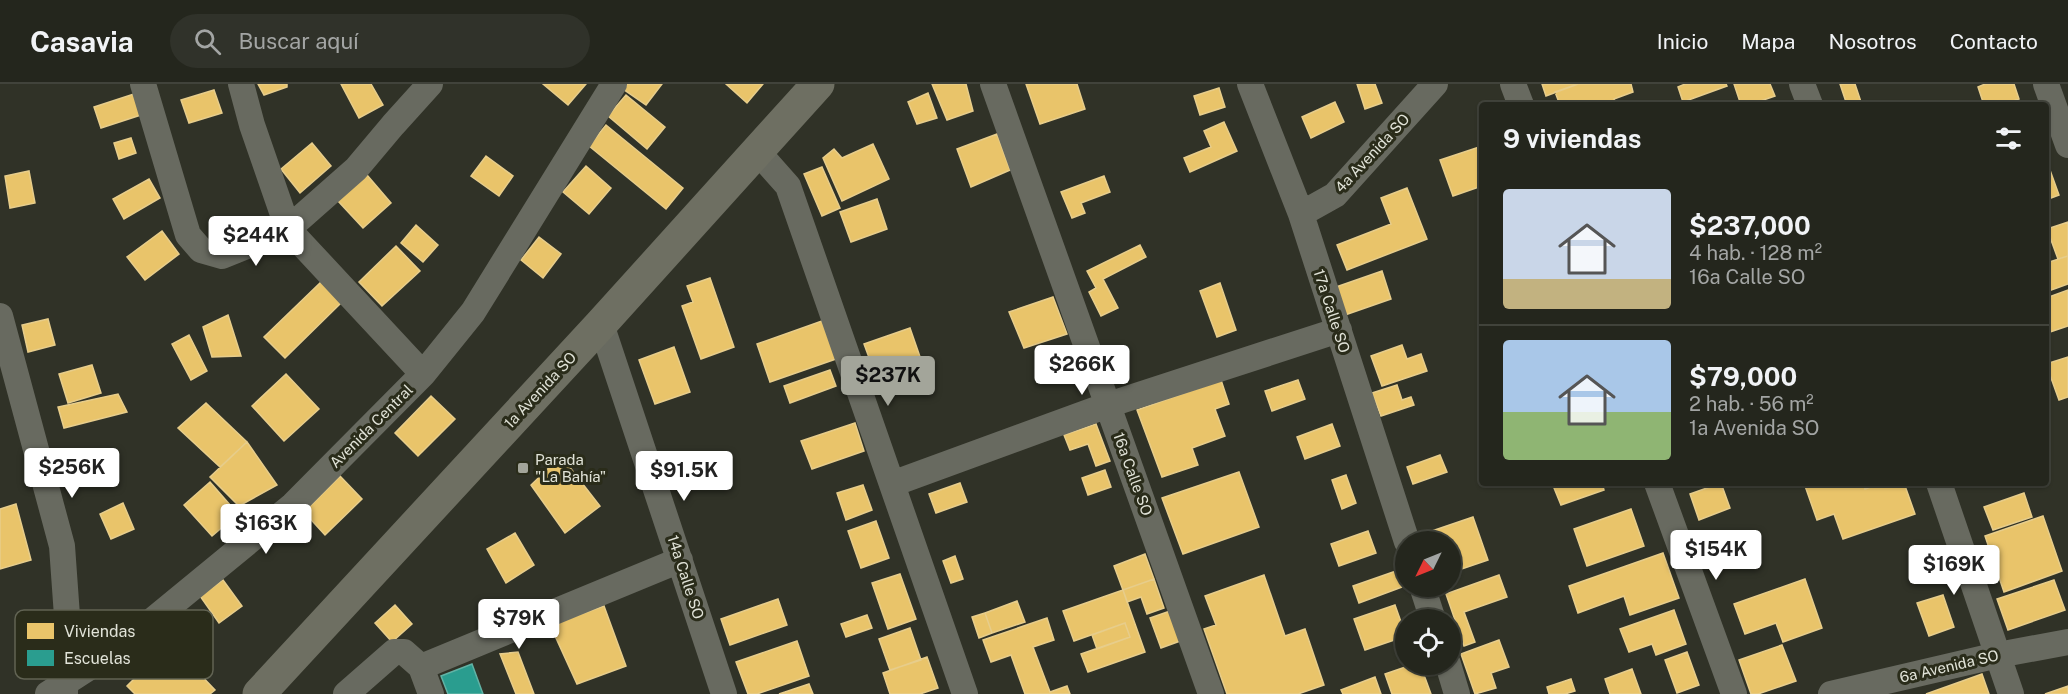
<!DOCTYPE html>
<html lang="es">
<meta charset="utf-8">
<style>
body{margin:0;font-family:"Public Sans",sans-serif;background:#30322a;color:#f1f3f6;height:100vh;display:flex;flex-direction:column;font-size:22px;white-space:nowrap}
*{box-sizing:border-box;margin:0}
p{font-size:20px;color:#a3a5a4}
.icon{flex:none;width:33px;height:33px;fill:none;stroke:currentColor;stroke-width:2;stroke-linecap:round;stroke-linejoin:round}
.map{position:relative;flex:1;overflow:hidden}
.sheet{position:absolute;left:1479px;top:18px;width:570px;height:384px;display:flex;flex-direction:column;background:#24261d;border-radius:6px;box-shadow:0 2px 4px #0004,0 0 0 2px #41433b}
.sheet>*{flex:none}
.needle{width:39px;rotate:227deg}
.tools{position:absolute;left:1395px;top:447px;display:grid;gap:12px}
.tools a{display:grid;place-items:center;width:66px;height:66px;border-radius:50%;background:#24261d;box-shadow:0 2px 4px #0004,0 0 0 2px #41433b;font-size:30px}
.price{position:absolute;translate:-50% -51px;padding:0 14px;border-radius:6px;background:#fff;color:#222;font-size:20px;line-height:39px;filter:drop-shadow(0 2px 3px #0008)}
.price::after{content:'';position:absolute;left:50%;top:36px;width:18px;height:14px;margin-left:-9px;background:inherit;clip-path:polygon(0 0,100% 0,50% 100%)}
.price.on{background:#a3a59a;color:#111}
ul{padding:0;list-style:none}
li{display:flex;align-items:center;gap:18px;height:150px;padding:0 24px}
li+li{border-top:2px solid #41433b}
li span{display:grid;place-items:center;flex:none;width:168px;height:120px;border-radius:6px;color:#555}
li>.icon{margin-inline-start:auto}
span .icon{width:72px;height:72px;fill:#fffc;stroke-width:1}
li b{font-size:26px}
h2{display:flex;justify-content:space-between;align-items:center;height:72px;padding:0 24px;font-size:26px}
header{display:flex;align-items:center;gap:36px;box-sizing:border-box;height:84px;padding:0 30px;background:#24261d;border-bottom:2px solid #41433b}
header strong{font-size:28px}
nav{display:flex;gap:33px;margin-inline-start:auto;font-size:21px}
.search{width:420px;height:54px;background:#30322a;display:flex;align-items:center;gap:15px;box-sizing:border-box;padding:0 21px;border-radius:33px;color:#a3a5a4;font-size:22px}
.map>svg:first-child{display:block}
</style>
<header>
<strong>Casavia</strong>
<div class="search"><svg class="icon" aria-label="search" viewBox="0 0 24 24"><circle cx="10" cy="10" r="6"/><path d="M15 15l6 6"/></svg>Buscar aquí</div>
<nav><a>Inicio</a><a>Mapa</a><a>Nosotros</a><a>Contacto</a></nav>
</header>
<div class="map">
<svg width="2068" height="610" viewBox="0 0 2068 610">
<rect width="100%" height="100%" fill="#303227"/>
<path fill="#e9c46a" stroke="#e7cd8b" stroke-width="1.5" d="M258 0H287V3L264 11Z
M341 0H371L383 21 359 34Z
M543 0H586L568 21Z
M627 0H662L646 21 623 5Z
M726 0H763L747 19Z
M932 0H966L973 27 947 36Z
M1026 0H1077L1085 25 1040 40Z
M1357 0H1375L1382 19 1365 25Z
M1542 0H1578L1546 12Z
M1578 0H1631L1633 8 1614 15 1616 21H1560L1555 8Z
M1685 0H1726L1727 2 1683 18 1678 3Z
M1734 0H1770L1775 12 1749 21H1741Z
M1840 0H1855L1862 21H1847Z
M1985 0H2014L2019 15 2002 21H1984L1978 3Z
M1219 4 1225 23 1200 31 1194 12Z
M214 6 222 29 189 39 181 16Z
M928 9 937 34 917 40 908 18Z
M134 10 141 31 101 44 94 23Z
M626 11 665 43 647 65 608 32Z
M1335 18 1344 38 1311 54 1302 33Z
M1224 38 1237 67 1190 88 1184 74 1211 63 1204 47Z
M606 41 683 104 666 125 589 62Z
M997 50 1010 86 971 103 957 65Z
M131 54 136 69 119 75 114 59Z
M312 59 331 82 300 109 281 85Z
M873 60 889 95 842 117 823 74 834 65 842 74Z
M1482 62V102L1453 112 1440 76Z
M486 72 513 92 499 112 471 92Z
M2046 75 2059 111 2046 116Z
M586 82 611 104 589 130 563 108Z
M822 83 840 124 822 132 804 90Z
M29 87 35 119 10 124 5 92Z
M367 91 391 119 363 144 338 117Z
M1104 92 1110 108 1081 119 1085 129 1072 134 1061 108Z
M149 95 160 114 124 135 113 115Z
M1407 104 1427 155 1347 186 1337 161 1391 140 1381 114Z
M877 115 887 145 851 158 840 128Z
M2068 138V172L2058 175 2047 145Z
M416 141 438 161 423 178 401 159Z
M162 147 179 170 145 196 127 173Z
M539 153 561 170 543 194 521 176Z
M1140 161 1146 173 1103 195 1118 224 1101 232 1089 208 1096 204 1087 187Z
M396 162 420 187 382 222 359 198Z
M2068 172V200L2046 208V179Z
M1382 187 1391 215 1345 231 1336 203Z
M710 194 734 263 701 275 682 222 693 218 687 202Z
M322 197 342 218 285 274 264 253Z
M1220 199 1236 246 1217 253 1200 207Z
M2068 206V242L2050 248 2046 236V214Z
M1053 213 1067 250 1024 264 1009 228Z
M228 231 241 272 212 273 203 243Z
M48 235 55 261 28 268 22 241Z
M822 237 836 275 770 298 757 260Z
M910 244 926 290 881 306 864 260Z
M189 251 207 287 191 296 172 260Z
M1402 261 1407 275 1421 270 1427 287 1382 302 1371 272Z
M674 263 690 308 655 320 639 276Z
M1055 270 1062 290 1046 296 1039 276Z
M2068 273V313L2059 316 2046 280Z
M92 281 101 309 68 319 59 290Z
M830 286 836 302 790 319 784 302Z
M286 290 319 325 284 357 252 322Z
M1221 296 1229 320 1215 325 1225 352 1192 364 1198 381 1162 393 1137 326Z
M1298 296 1305 315 1272 327 1265 307Z
M1397 301 1402 316 1411 313 1414 321 1381 332 1372 309Z
M118 310 127 328 64 344 58 323Z
M431 312 455 335 418 372 395 349Z
M206 319 247 358 220 383 178 344Z
M855 339 864 367 812 385 801 357Z
M1096 340 1110 377 1096 382 1088 360 1070 366 1064 351Z
M1332 340 1340 362 1305 375 1297 353Z
M247 358 277 401 239 422 210 393Z
M1440 371 1447 388 1413 400 1407 383Z
M561 372 600 422 565 449 531 401Z
M1105 386 1111 403 1088 411 1082 394Z
M1239 388 1259 443 1183 470 1162 414Z
M1346 391 1356 419 1342 425 1332 396Z
M340 392 362 415 325 451 304 428Z
M210 398 238 430 212 452 184 421Z
M960 399 967 418 936 429 929 410Z
M1552 399H1602L1604 406 1561 421Z
M1721 399 1730 424 1699 436 1690 410Z
M1804 399H1863L1865 405 1883 399H1904L1915 430 1843 455 1834 430 1817 436Z
M863 401 872 426 846 436 837 409Z
M2024 409 2032 433 1993 446 1984 423Z
M123 419 134 445 111 455 100 430Z
M16 420 31 476 0 485V425Z
M1631 425 1644 462 1587 482 1574 445Z
M2043 432 2062 487 2004 508 1985 452Z
M1473 433 1488 476 1450 489V458H1430L1426 449Z
M876 437 889 474 861 484 848 447Z
M1368 447 1376 469 1339 482 1331 460Z
M515 449 534 481 506 499 487 465Z
M1663 469 1679 514 1630 531 1624 512 1578 529 1569 502Z
M1145 470 1154 495 1123 506 1114 482Z
M955 472 963 495 951 499 943 477Z
M1396 487 1402 503 1359 519 1353 502Z
M900 490 916 535 888 545 872 499Z
M1264 491 1285 552 1305 545 1324 601 1298 610H1227L1204 545 1216 541 1205 512Z
M1499 491 1507 513 1464 528 1475 558 1464 562 1446 510Z
M1154 495 1164 524 1147 530 1141 513 1127 518 1123 506Z
M1805 495 1822 544 1783 558 1776 539 1745 550 1734 520Z
M223 496 242 522 219 539 200 512Z
M2054 496 2065 526 2008 546 1997 515Z
M1123 506 1145 568 1088 588 1081 570 1130 553 1125 539 1074 557 1063 527Z
M1943 511 1954 543 1929 552 1917 519Z
M778 515 787 541 730 561 721 535Z
M1017 517 1025 538 992 549 985 529Z
M395 521 412 540 392 558 375 539Z
M1395 521 1406 552 1365 566 1354 535Z
M604 522 626 582 577 600 550 541Z
M1173 526 1183 556 1161 564 1150 534Z
M1674 526 1686 560 1656 571 1652 560 1629 568 1620 545Z
M985 529 992 549 979 554 972 533Z
M867 531 872 544 846 553 841 540Z
M1047 534 1054 556 1033 563 1050 608 1067 602 1070 610H1025L1011 571 991 578 983 556Z
M1125 539 1130 553 1097 565 1092 551Z
M910 544 921 576 890 586 879 555Z
M1499 556 1509 583 1491 589 1496 604 1475 610 1461 570Z
M797 557 809 592 757 610H748L736 578Z
M170 559 215 606 210 610H135L127 602Z
M1782 561 1796 597 1758 610H1751L1739 576Z
M518 568 534 610H516L500 570Z
M1687 568 1699 601 1677 609 1665 576Z
M927 573 938 604 920 610H890L883 589Z
M1414 580H1420L1431 610H1392L1385 590Z
M1632 585 1641 610H1610L1605 595Z
M1982 590 1989 610H1926Z
M1375 593 1381 610H1343L1341 606Z
M1571 595 1575 607 1565 610H1549L1547 603Z
M809 600 813 610H779Z
M2068 602V610H2045Z"/>
<path fill="#2a9d8f" stroke="#61b2a5" stroke-width="1.5" d="M472 580 483 610H448L441 592Z"/>
<g fill="none" stroke-linecap="round" stroke-linejoin="round">
<path stroke="#686a60" stroke-width="26" d="M143 0 188 151 201 166 222 172 288 145 356 85 393 41 430 0
M241 0 252 41 288 145 423 290
M993 0 1211 610
M1250 0 1301 130 1407 458
M1513 0 1521 21
M1802 0 1810 21
M2046 0 2068 61
M757 67 788 102 965 610
M1301 130 1335 111 1435 0
M0 232 62 462 67 532 65 610
M601 240 724 610
M1657 399 1734 610
M1939 399 2011 610
M892 400 1108 321 1339 246
M1422 502 1433 536
M1448 580 1457 610
M421 583 431 610
M48 610 102 575 148 540 293 421 423 290 473 228 614 0
M346 610 394 568H404L421 583 680 476
M1831 610 1998 571 2068 558"/>
<path stroke="#6e6f62" stroke-width="33" d="M259 610 601 240 818 0"/>
</g>
<rect fill="#a3a59a" stroke="#2a2c1a" stroke-width="2" x="517" y="378" width="12" height="12" rx="3"/>
<g text-anchor="middle" dominant-baseline="central" stroke-width="6" stroke-linejoin="round" paint-order="stroke">
<g font-size="15" fill="#e1e3d8" stroke="#2a2c1a">
<text transform="translate(1372 69) rotate(-47)">4a Avenida SO</text>
<text transform="translate(1332 227) rotate(72)">17a Calle SO</text>
<text transform="translate(540 306) rotate(-47)">1a Avenida SO</text>
<text transform="translate(371 342) rotate(-45)">Avenida Central</text>
<text transform="translate(1133 390) rotate(70)">16a Calle SO</text>
<text transform="translate(686 493) rotate(72)">14a Calle SO</text>
<text transform="translate(1949 582) rotate(-13)">6a Avenida SO</text>
</g>
<g font-size="15" fill="#e1e3d8" stroke="#2a2c1a" text-anchor="start">
<text x="535" y="375">Parada<tspan x="535" dy="17">"La Bahía"</tspan></text>
</g>
</g>
<rect x="15" y="526" width="198" height="69" rx="9" fill="#2a2c1a" stroke="#616353" stroke-width="1.5"/>
<rect x="27" y="539" width="27" height="16" fill="#e9c46a"/>
<rect x="27" y="566" width="27" height="16" fill="#2a9d8f"/>
<g font-size="16" fill="#e1e3d8">
<text x="64" y="553">Viviendas</text>
<text x="64" y="580">Escuelas</text>
</g>
</svg>
<div class="tools">
<a><svg class="needle" viewBox="-14 -14 28 28"><path d="M0-13l5 13h-10z" fill="#e53935"/><path d="M0 13l5-13h-10z" fill="#a3a5a4"/></svg></a>
<a><svg class="icon" aria-label="locate" viewBox="0 0 24 24"><circle cx="12" cy="12" r="6"/><path d="M12 2v4M12 18v4M2 12h4M18 12h4"/></svg></a>
</div>
<b class="price" style="left:256px;top:183px">$244K</b>
<b class="price" style="left:1082px;top:312px">$266K</b>
<b class="price on" style="left:888px;top:323px">$237K</b>
<b class="price" style="left:72px;top:415px">$256K</b>
<b class="price" style="left:684px;top:418px">$91.5K</b>
<b class="price" style="left:266px;top:471px">$163K</b>
<b class="price" style="left:1716px;top:497px">$154K</b>
<b class="price" style="left:1954px;top:512px">$169K</b>
<b class="price" style="left:519px;top:566px">$79K</b>
<section class="sheet">
<h2>9 viviendas<svg class="icon" aria-label="filters" viewBox="0 0 24 24"><path d="M4 7h16M4 17h16"/><circle cx="9" cy="7" r="2"/><circle cx="15" cy="17" r="2"/></svg></h2>
<ul>
<li><span style="background:linear-gradient(#c9d6e8 75%,#c2b280 0)"><svg class="icon" aria-label="home" viewBox="0 0 24 24"><path d="M3 11l9-7 9 7M6 9v11h12V9"/></svg></span><div><b>$237,000</b><p>4 hab. · 128 m²</p><p>16a Calle SO</p></div></li>
<li><span style="background:linear-gradient(#a9c7e8 60%,#8fb573 0)"><svg class="icon" aria-label="home" viewBox="0 0 24 24"><path d="M3 11l9-7 9 7M6 9v11h12V9"/></svg></span><div><b>$79,000</b><p>2 hab. · 56 m²</p><p>1a Avenida SO</p></div></li>
</ul>
</section>
</div>
